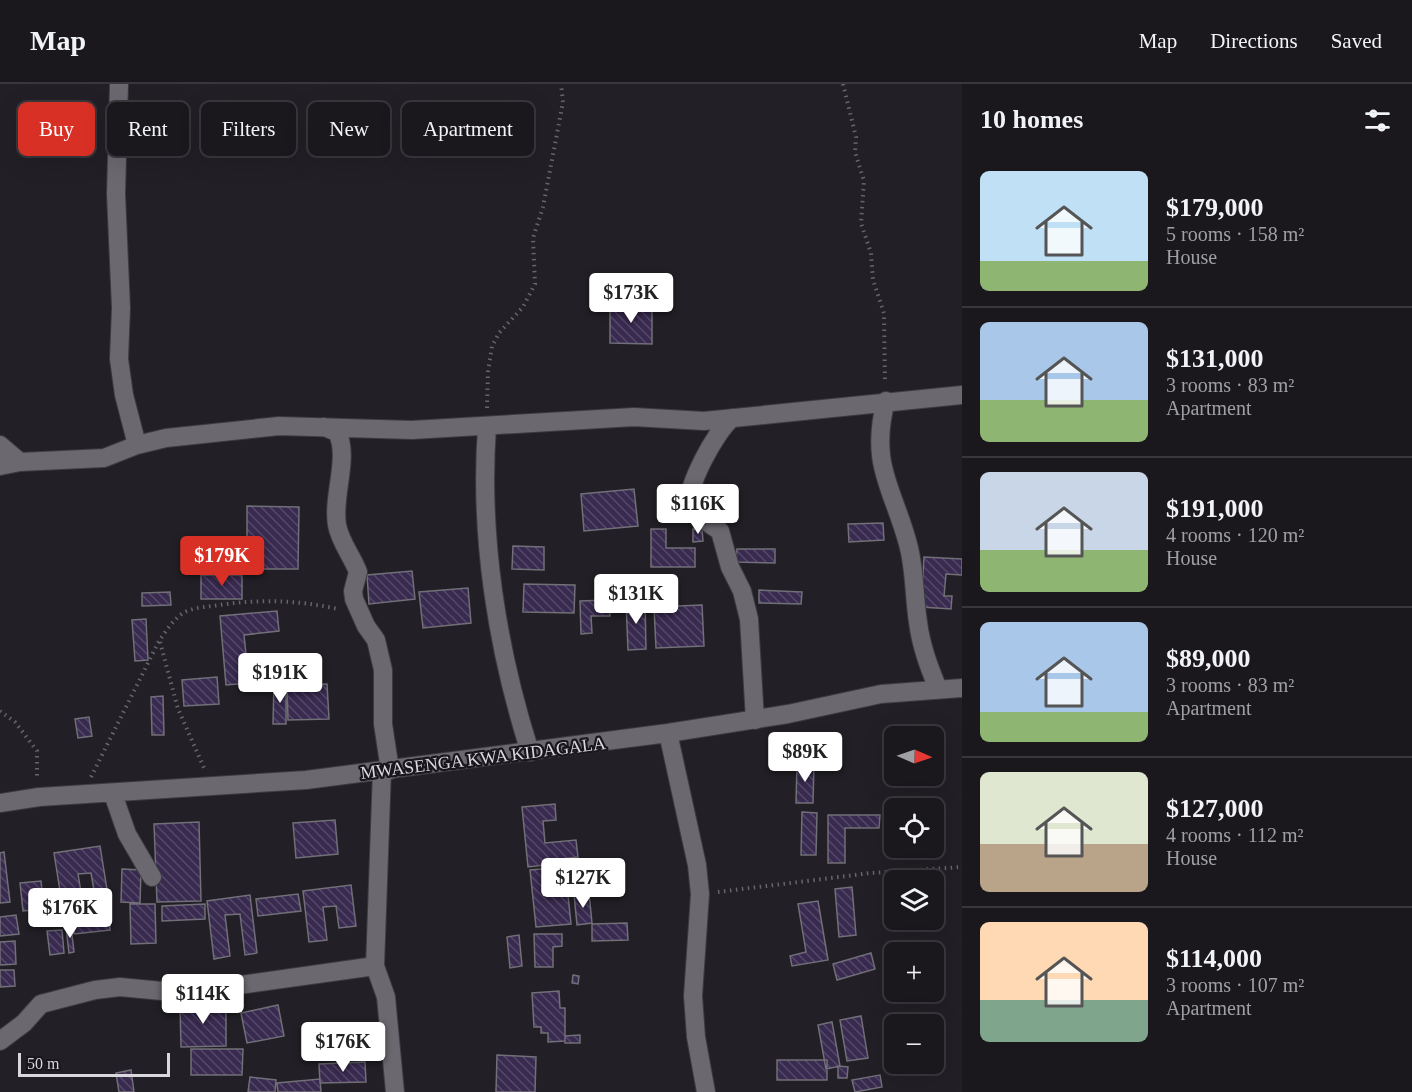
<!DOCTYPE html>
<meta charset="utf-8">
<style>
body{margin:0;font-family:Georgia,serif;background:#272529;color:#f1f3f6;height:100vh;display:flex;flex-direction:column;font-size:22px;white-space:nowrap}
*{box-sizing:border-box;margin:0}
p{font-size:20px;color:#9fa0a3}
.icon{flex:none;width:33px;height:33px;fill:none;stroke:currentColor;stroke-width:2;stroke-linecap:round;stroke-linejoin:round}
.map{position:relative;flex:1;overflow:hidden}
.sheet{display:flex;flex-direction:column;background:#1a181c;width:450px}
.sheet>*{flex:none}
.guide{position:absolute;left:18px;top:18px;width:570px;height:54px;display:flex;gap:12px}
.needle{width:39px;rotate:92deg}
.fabs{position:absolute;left:884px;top:642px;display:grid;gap:12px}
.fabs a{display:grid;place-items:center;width:60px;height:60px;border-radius:9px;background:#1a181c;box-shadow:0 6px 24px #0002,0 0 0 2px #38373b;font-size:30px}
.scale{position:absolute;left:18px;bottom:15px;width:152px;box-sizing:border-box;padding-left:6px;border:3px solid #d9d8dd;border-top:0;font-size:16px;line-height:21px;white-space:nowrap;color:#d9d8dd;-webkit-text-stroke:4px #19161d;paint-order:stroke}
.price{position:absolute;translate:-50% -51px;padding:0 14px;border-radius:6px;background:#fff;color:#222;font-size:20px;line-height:39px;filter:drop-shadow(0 2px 3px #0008)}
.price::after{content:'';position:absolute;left:50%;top:36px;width:18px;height:14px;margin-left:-9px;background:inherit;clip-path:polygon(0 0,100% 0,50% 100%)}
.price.on{background:#d93025;color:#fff}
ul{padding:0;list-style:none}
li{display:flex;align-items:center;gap:18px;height:150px;padding:0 18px}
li+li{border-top:2px solid #38373b}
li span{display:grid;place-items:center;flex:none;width:168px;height:120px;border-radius:9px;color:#555}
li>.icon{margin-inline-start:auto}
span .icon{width:72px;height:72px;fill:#fffc;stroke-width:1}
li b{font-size:26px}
h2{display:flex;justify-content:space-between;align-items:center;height:72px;padding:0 18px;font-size:26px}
.tag{padding:0 21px;border-radius:9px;background:#1a181c;box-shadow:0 6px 24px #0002,0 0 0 2px #38373b;font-size:21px;line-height:54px}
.tag.on{background:#d93025;color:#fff}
header{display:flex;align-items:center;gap:36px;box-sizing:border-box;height:84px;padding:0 30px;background:#1a181c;border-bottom:2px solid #38373b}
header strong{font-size:28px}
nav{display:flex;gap:33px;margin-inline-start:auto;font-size:21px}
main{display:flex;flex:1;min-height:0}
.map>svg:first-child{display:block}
</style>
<header>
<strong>Map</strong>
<nav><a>Map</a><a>Directions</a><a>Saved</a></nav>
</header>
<main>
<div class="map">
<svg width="962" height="1008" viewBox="0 0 962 1008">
<defs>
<pattern id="building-back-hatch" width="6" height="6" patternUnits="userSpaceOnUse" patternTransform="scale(1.5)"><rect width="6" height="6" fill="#392a50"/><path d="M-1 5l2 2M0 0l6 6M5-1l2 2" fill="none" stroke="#554869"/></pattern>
</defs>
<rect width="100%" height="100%" fill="#222026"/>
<path fill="url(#building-back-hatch)" stroke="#716f77" stroke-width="1.5" fill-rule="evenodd" d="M610 219 652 220V260L610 259Z
M634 405 638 442 584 447 581 410Z
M247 422 299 423 298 485H247Z
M883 439 884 456 849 458 848 440Z
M651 445H666V464H695V483H651Z
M693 445H702L703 457 693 458Z
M513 462 544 463V486L512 485Z
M737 465H775V479L736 478Z
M924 473 962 475V491L946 490 944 512H952L951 525 921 523Z
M412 487 415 515 369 520 367 491Z
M201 491H242V515H201Z
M524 500 575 501 574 529 523 528Z
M468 504 471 539 423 544 419 508Z
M759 506 802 508 801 520 759 519Z
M170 508 171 521 142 522V509Z
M609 516 610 532H591L592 549 581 550 580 517Z
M645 517 646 565 628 566 626 518Z
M702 521 704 562 656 564 654 523Z
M277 527 279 547 244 551 249 599 226 601 220 532Z
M146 535 148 576 135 577 132 536Z
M217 593 219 620 184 622 182 596Z
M274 598 286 599V640H273Z
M327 600 329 635 288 636 287 601Z
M163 612 164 651H152L151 613Z
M89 633 92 652 78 654 75 635Z
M797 679H814L813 719H796Z
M555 720 556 736 543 737 545 759 576 756 578 773 553 776V780L528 783 522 723Z
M802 728 817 729 816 771H801Z
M828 731H880L879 744H845V779H828Z
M335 736 338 770 296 774 293 739Z
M199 738 201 817 157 818 154 740Z
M100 762 109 818 63 826 54 769ZM91 789 94 806 81 808 78 790Z
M4 768 10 818 0 819V769Z
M565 783 571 840 536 843 530 786Z
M122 785 141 786 140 819 121 818Z
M41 797 44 825 23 827 20 799Z
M351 801 356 842 339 844 336 822 323 823 327 856 309 858 303 807Z
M852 803 856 851 839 853 835 805Z
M589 809 592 839 577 841 574 810Z
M298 810 301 827 258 832 256 815Z
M250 811 257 869 245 871 240 830 225 831 230 872 214 875 207 817Z
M818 817 828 876 792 882 790 872 806 868 798 820Z
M130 820H155L156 859 131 860Z
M205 820V835L162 837V822Z
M108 826 110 846 74 850 72 830Z
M16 831 19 850 0 852V833Z
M627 839 628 856 592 857V840Z
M71 842 74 868 69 869 66 843Z
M62 846 64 869 50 871 47 847Z
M534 850H562V862L553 863V883H535Z
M519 851 522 882 510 884 507 853Z
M15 857 16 880 0 881V858Z
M871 869 875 885 837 896 833 880Z
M0 886H14L15 902 0 903Z
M573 891 579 892 578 900 572 899Z
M559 907 560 924H565V957L548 958V949H541V943H534L532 909Z
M226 920V962L181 963 180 921Z
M278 921 284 952 247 959 241 929Z
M861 932 868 974 847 977 840 936Z
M832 938 840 982 826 985 818 941Z
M580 951V959H565V952Z
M191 965H243L242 991H191Z
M497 971 536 973 535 1008H496Z
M777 976H827V996H777Z
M365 978 366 998 320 999 319 980Z
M838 982 848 983 847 994H838Z
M131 986 134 1008H119L116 989Z
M880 991 882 1003 855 1008 852 996Z
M250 993 276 996 275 1008H248Z
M320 995 321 1008H278L277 999Z"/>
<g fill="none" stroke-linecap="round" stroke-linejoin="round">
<g stroke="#3c3b40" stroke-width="20">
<path id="minor" d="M119 0 116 110 121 224 119 275 124 311 137 361
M886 317C869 380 893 404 908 460 915 485 914 513 918 538 921 562 929 583 938 605
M732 334C716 347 684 405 689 426L720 447 730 483 742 507 749 535 755 636
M324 343 337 348C350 373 332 412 337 441 340 458 352 472 358 488L353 507 354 515 366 542 376 556 383 586V640L390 686
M487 343C479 451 497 565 530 668
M0 361 20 378
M0 382 20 378 104 374 137 361 166 354 279 342 412 346 634 333 704 337 962 311
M668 649 697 781 700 810 693 912 696 953 706 1008
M382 686 375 882 386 913 395 1008
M113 710 127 750 152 793
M0 719 39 713 306 696 668 649 788 630 881 610 962 604
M0 957 24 939 41 920 95 906 120 903 183 909 375 882"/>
</g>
<path stroke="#67656b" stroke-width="4" stroke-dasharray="1.5 4.5" stroke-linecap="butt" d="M843 0 856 53 855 68 864 97 861 139 871 169 873 196 884 229 885 299
M487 324 488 288 492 262 499 249 523 223 535 200 533 154 543 123 563 18 561 0
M160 558 178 625 205 686
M0 627 15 638 37 667V696
M91 693 159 557C166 547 173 536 183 529 194 523 207 523 219 521 260 515 297 516 338 525
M718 808 871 789 962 783"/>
<use href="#minor" stroke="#6b6870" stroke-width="18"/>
</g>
<g text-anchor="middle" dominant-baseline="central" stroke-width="4.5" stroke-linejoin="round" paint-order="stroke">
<g font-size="18" fill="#d9d8dd" stroke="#19161d">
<text transform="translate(483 674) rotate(-7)">MWASENGA KWA KIDAGALA</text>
</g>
</g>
</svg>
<div class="fabs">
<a><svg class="needle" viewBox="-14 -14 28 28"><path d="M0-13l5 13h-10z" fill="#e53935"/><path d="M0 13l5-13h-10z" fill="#9fa0a3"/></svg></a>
<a><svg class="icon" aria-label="locate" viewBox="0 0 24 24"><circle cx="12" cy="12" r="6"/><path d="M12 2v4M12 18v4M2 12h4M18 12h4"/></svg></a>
<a><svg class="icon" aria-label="layers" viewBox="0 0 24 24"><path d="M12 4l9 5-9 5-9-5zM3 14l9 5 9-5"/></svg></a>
<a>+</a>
<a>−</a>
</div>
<div class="scale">50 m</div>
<b class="price" style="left:631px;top:240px">$173K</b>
<b class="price" style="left:698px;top:451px">$116K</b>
<b class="price on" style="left:222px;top:503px">$179K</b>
<b class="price" style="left:636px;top:541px">$131K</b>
<b class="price" style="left:280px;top:620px">$191K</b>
<b class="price" style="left:805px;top:699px">$89K</b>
<b class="price" style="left:583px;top:825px">$127K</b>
<b class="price" style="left:70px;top:855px">$176K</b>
<b class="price" style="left:203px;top:941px">$114K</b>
<b class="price" style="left:343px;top:989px">$176K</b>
<div class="guide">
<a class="tag on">Buy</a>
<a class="tag">Rent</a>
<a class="tag">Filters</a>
<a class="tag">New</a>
<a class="tag">Apartment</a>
</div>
</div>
<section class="sheet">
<h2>10 homes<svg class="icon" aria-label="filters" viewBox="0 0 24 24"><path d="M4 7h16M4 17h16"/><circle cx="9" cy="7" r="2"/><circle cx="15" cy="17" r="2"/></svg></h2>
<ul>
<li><span style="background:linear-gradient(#bfe0f5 75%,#8fb573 0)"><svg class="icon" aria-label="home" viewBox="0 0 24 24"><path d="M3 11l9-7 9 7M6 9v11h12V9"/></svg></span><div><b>$179,000</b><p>5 rooms · 158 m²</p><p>House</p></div></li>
<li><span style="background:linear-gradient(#a9c7e8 65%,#8fb573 0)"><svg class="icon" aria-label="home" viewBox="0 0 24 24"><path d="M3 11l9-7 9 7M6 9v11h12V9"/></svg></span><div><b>$131,000</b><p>3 rooms · 83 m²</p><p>Apartment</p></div></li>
<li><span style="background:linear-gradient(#c9d6e8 65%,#8fb573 0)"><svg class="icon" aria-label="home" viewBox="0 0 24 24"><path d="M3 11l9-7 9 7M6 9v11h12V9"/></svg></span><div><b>$191,000</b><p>4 rooms · 120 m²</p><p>House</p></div></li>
<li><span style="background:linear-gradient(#a9c7e8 75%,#8fb573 0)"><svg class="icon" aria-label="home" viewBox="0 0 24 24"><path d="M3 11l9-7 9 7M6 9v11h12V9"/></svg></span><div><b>$89,000</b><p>3 rooms · 83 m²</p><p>Apartment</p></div></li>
<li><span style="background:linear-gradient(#dfe7d0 60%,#b9a48a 0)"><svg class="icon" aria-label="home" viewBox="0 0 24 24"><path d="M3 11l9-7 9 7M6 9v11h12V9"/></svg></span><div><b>$127,000</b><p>4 rooms · 112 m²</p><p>House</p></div></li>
<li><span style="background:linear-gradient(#ffd9b3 65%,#7fa58c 0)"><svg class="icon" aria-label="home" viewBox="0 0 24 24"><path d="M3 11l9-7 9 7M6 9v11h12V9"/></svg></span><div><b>$114,000</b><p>3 rooms · 107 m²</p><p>Apartment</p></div></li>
</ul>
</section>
</main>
